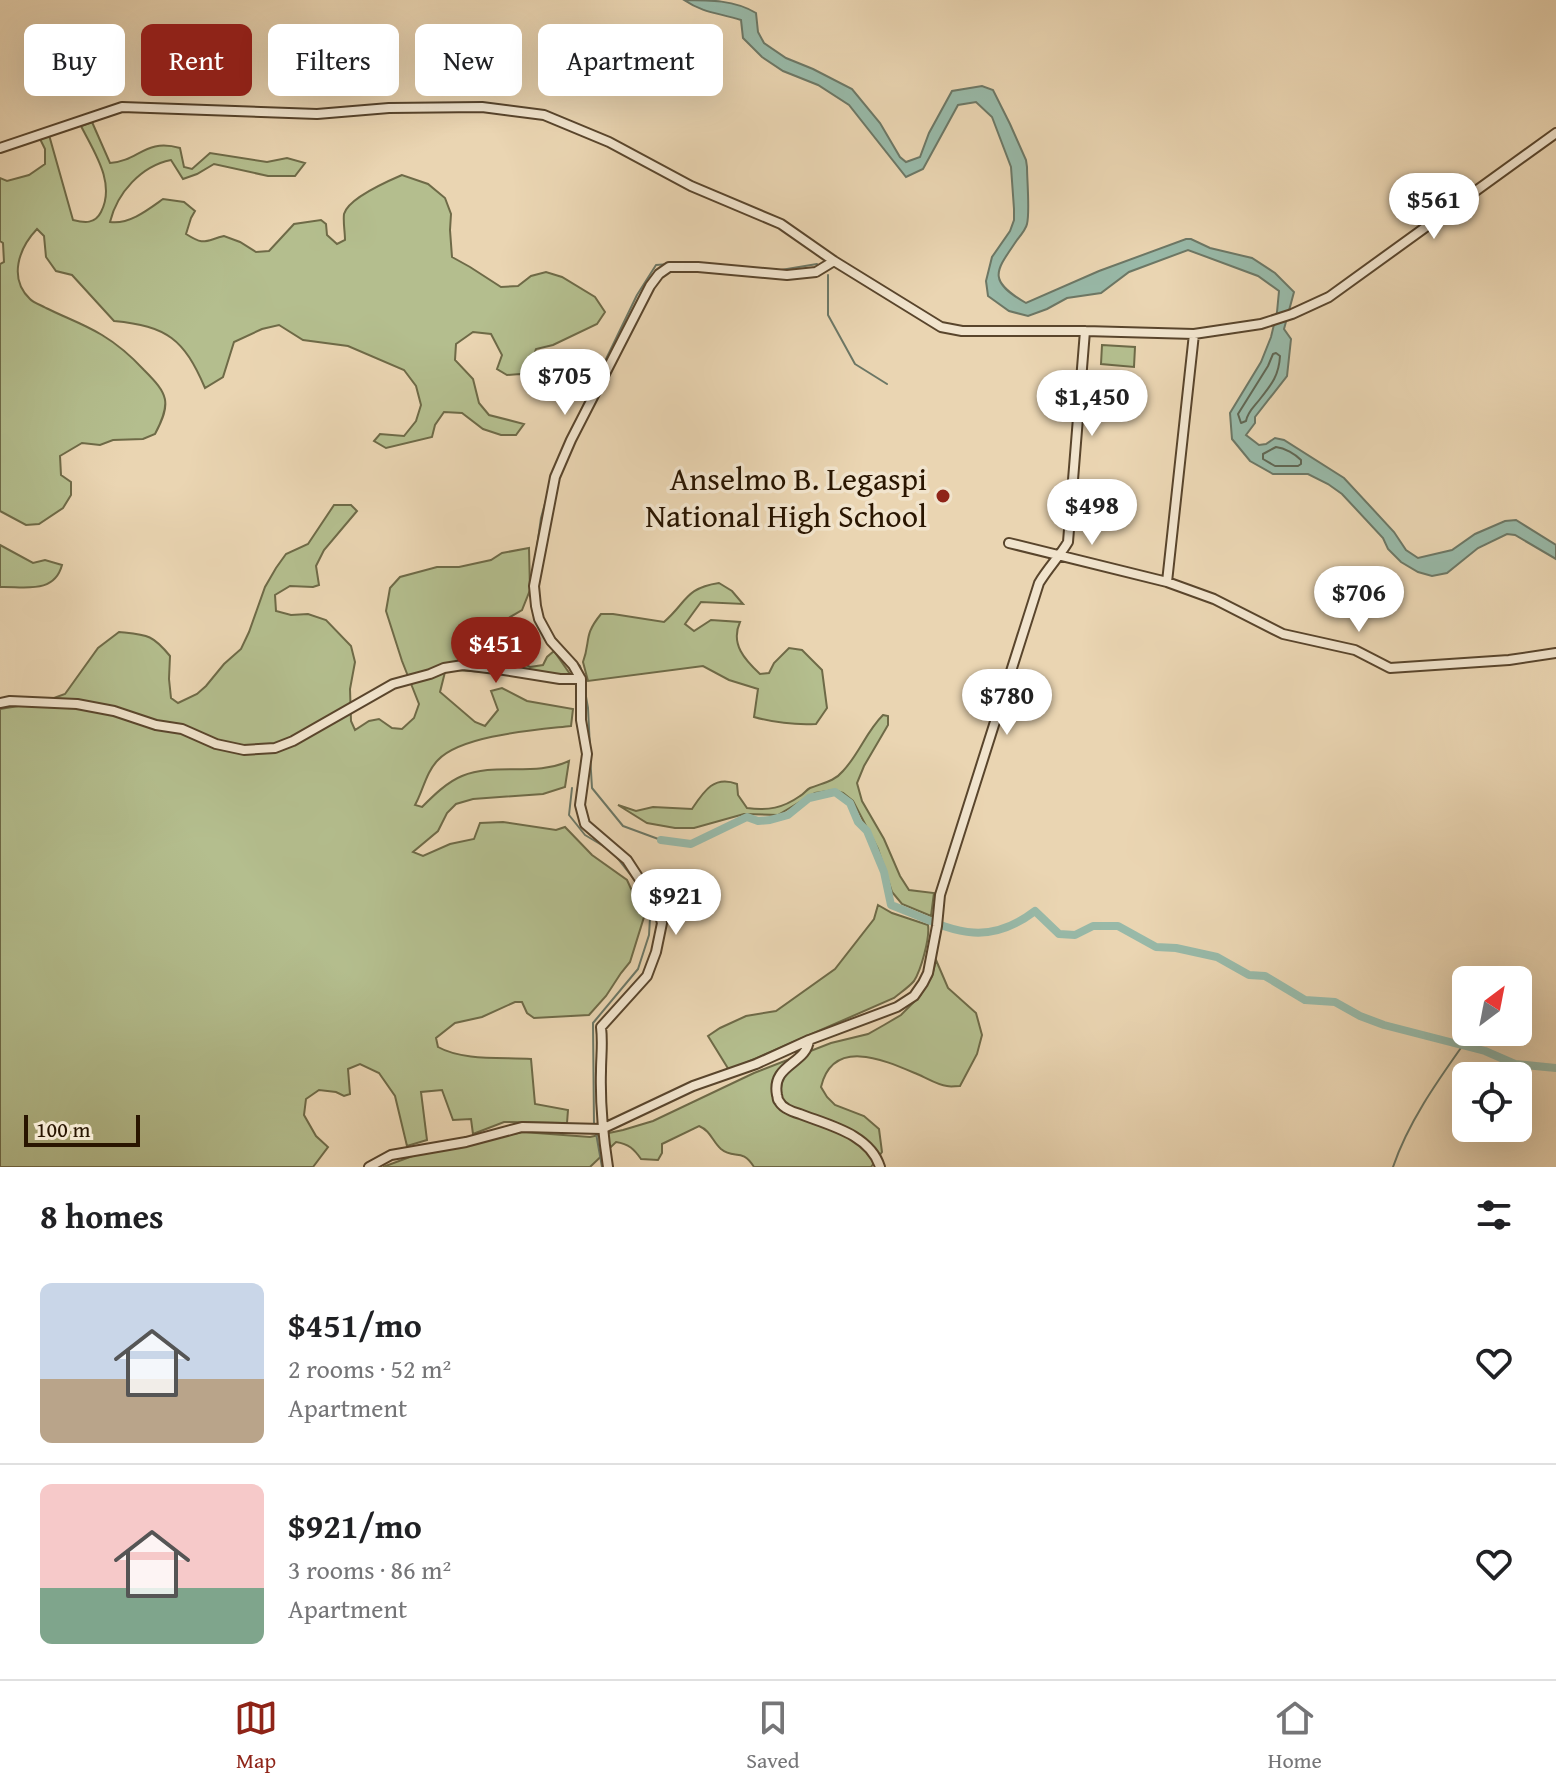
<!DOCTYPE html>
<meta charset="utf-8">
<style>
body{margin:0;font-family:"Gentium Book Plus",serif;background:#f6f6f6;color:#202124;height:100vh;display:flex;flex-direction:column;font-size:30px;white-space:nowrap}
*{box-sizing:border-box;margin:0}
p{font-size:26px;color:#757577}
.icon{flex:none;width:44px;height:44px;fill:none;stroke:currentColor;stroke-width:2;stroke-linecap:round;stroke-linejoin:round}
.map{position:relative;height:1167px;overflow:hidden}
.details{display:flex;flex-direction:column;background:#fff;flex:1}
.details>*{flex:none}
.top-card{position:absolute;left:24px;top:24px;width:800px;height:72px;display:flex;gap:16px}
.needle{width:52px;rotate:32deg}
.tools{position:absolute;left:1452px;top:966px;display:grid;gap:16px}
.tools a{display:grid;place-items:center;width:80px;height:80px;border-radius:12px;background:#fff;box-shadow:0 8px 32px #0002;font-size:40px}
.scale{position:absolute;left:24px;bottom:20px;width:116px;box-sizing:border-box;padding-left:8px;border:4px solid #291500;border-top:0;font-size:22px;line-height:28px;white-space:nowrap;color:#291500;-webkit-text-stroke:6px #f1e4cd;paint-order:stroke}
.price{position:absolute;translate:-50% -68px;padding:0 18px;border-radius:28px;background:#fff;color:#222;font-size:26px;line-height:52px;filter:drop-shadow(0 2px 4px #0008)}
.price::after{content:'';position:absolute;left:50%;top:48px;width:24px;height:18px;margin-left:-12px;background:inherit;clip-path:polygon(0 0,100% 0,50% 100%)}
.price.selected{background:#8f2418;color:#fff}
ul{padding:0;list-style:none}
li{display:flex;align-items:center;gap:24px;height:200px;padding:0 40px}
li+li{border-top:2px solid #e0e0e0}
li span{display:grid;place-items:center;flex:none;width:224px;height:160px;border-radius:12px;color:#555}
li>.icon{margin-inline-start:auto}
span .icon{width:96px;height:96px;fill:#fffc;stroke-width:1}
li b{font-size:34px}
h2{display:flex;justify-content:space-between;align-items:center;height:96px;padding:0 40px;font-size:34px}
.chip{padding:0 28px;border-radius:12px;background:#fff;box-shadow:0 8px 32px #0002;font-size:28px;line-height:72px}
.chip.selected{background:#8f2418;color:#fff}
.tabs{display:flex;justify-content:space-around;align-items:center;height:112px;border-top:2px solid #e0e0e0;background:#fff;font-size:22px;color:#757577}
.tabs a{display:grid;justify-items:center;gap:4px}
.tabs .selected{color:#8f2418}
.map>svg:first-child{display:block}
</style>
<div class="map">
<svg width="1556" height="1167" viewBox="0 0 1556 1167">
<rect width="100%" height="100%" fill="#ead5b2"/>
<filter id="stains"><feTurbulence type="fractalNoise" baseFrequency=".0025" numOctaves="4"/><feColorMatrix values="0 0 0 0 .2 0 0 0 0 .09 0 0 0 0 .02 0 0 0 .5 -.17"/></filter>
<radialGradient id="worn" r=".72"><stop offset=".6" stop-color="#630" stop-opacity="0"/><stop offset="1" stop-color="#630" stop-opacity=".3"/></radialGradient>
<path fill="#b4be8e" stroke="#6e6a47" stroke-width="2" d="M92 122 110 163C139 161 145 138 180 148L184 167 192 169 210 153 267 162 287 158 305 163 295 176H268L214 164 197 174 183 179 171 160C141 166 117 193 110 222 129 225 149 209 163 199L184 202 195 211 191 218 186 234C205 246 204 241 224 236L240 242 256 252 269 251 294 224 321 220 326 224 327 235 337 244 345 240C345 232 343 222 344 214 348 199 388 181 402 175L428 184 445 198 451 214 450 230 452 257 470 267 501 287 518 286 531 276 546 272 562 277 595 297 605 312 597 324 553 345 536 349 533 358 544 379 536 386 529 383 520 374 507 375 497 369 502 355 491 334 473 332 456 344 455 360 473 379 479 403 489 415 524 424 516 435H501L483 429 462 413 444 412 435 425 432 437 386 448 374 441 380 434 404 436 416 421 421 405 416 386 404 370 348 346 303 340 279 325 262 329 234 342 223 377 205 388C184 339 167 326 114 321L72 275 56 271 46 257 44 236 37 229C19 248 8 278 30 299 34 303 41 305 46 308 64 317 84 324 102 335 117 344 132 357 144 370 168 394 172 402 155 434L143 439 113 440 100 445 82 443 60 456 61 475 71 482V495L63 508 39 524 26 525 0 511V264L4 262 3 243 0 241V178L7 181 29 175 45 164V149L39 137 49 135 73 220C85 223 95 224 101 212 116 183 94 152 81 126Z
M1102 345 1135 347 1134 367 1101 364Z
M334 505H351L357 511 324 550 316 566 319 585 313 587 290 586 275 595 276 611 291 615 308 614 326 620 351 646 355 662 350 689 351 721 355 730 369 721 379 719 392 728 402 729 414 718 419 704 402 661 386 611 390 588 400 577 437 567H459L491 560 502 553 529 548 530 590 522 610 505 620 491 635 492 648 530 667 543 665 547 657 554 651 572 677 455 670 445 672 440 692 475 722 485 726 498 710 491 691 502 688 527 701 573 709 571 726C536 730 462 735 438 760 426 772 423 791 415 805L422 807C433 796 447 782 462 776 496 762 535 777 569 761L565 787 543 794 473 799 456 804 447 813 438 831 413 852 423 856 450 844 474 839 480 823 503 822 556 830 565 827 592 855 627 880 644 917 630 962 621 973 606 996 589 1015 534 1018 527 1013 522 1002H515L482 1017 455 1023 436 1038 438 1047C463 1061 503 1057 531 1059L535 1104 568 1110 567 1123 504 1122 473 1134 471 1119 453 1120 442 1090 421 1092 427 1140 407 1146 395 1096 379 1073 360 1064 348 1069 350 1094 344 1096 336 1092 319 1090 306 1099 304 1115 316 1136 328 1147 313 1167H0V709L43 702 65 694 98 648 119 632C147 635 152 634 170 656L169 679 171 698 178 703 197 694 206 686 224 664 241 649 249 632 265 587 276 568 286 554 308 544Z
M0 545 33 563 45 560 62 565C54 595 23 586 0 587Z
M719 583 732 591 743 604 701 602 685 624 694 631 711 620 740 622C730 644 745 660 760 674L769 673 774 663 789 648 802 650 822 670 827 708 816 724C795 725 775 723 754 717L758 689 729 680 703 666 588 681 583 662C591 640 583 636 601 614H613L664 622C687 602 685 588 719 583Z
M883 715 888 716V725L864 766 857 783 862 801 884 839 900 876 909 890 934 893 931 916 902 904 892 892 878 849 853 801 843 793 834 790 815 793 778 815 744 814 694 828H675L647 823 618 805 636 811 653 807 692 809C704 791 714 775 737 784L738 795 747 808C768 811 783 808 800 796 804 794 806 790 810 788 822 783 834 782 843 771 859 754 866 732 883 715Z
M878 905 892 913 928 925C930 938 921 970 914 981 909 987 900 993 894 998L729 1070 708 1036 720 1028 746 1016 776 1011 835 969 874 919Z
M936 960 948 988 976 1013 982 1035 977 1054 960 1086C955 1086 951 1087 947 1086 937 1085 927 1078 917 1074 884 1060 833 1037 821 1087L827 1097 835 1105 864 1116 879 1129 882 1152 871 1167H754C742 1147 734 1160 721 1149 712 1141 711 1131 699 1126L662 1144V1153L658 1160 641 1159C634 1149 629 1144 616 1142L590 1167H383L426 1151 523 1132 590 1137 623 1130 653 1121 754 1073 831 1043 868 1034 884 1025 901 1015 920 996 932 976Z"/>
<path fill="#98b9a8" stroke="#6c7765" stroke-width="2" d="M684 0C709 0 735 0 756 13L758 32 764 43 786 58 813 69 852 89 880 123 900 157 906 162 920 157 929 133 952 91 982 86 993 90 1010 124 1026 160 1027 167C1027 180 1030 212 1027 224 1026 229 1021 235 1017 240 996 271 986 280 1026 303L1099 271 1186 239H1191L1210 248 1252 258 1275 273 1294 292 1284 329 1291 339 1287 376 1255 417V423L1246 435 1259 445 1266 444 1275 438 1284 440 1344 478 1394 532 1406 550 1418 558 1452 550 1475 534 1505 521 1516 520 1556 545V559L1515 535 1507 534 1478 548 1447 573 1432 576 1418 572 1401 562 1388 549 1383 538 1342 494 1328 484 1308 474H1273L1250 461 1232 439 1230 413 1261 362 1271 337 1277 312 1279 291 1258 276 1188 250 1129 272 1101 293 1067 298 1047 309 1028 316 1009 311 988 296 986 281 992 257 1010 231 1014 220V209L1011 167 992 117 976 102 958 105 923 169 906 177 849 105 818 85 783 71 762 57 743 38 741 20C719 13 703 13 684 0Z"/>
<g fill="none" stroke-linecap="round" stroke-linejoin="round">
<path stroke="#606754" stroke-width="2" d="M1276 353 1280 356C1279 375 1272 384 1260 399 1254 407 1248 411 1246 421L1241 423 1238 414 1268 366 1273 354Z
M1276 447C1285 448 1295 454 1301 460V464L1298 466H1275L1263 459V454Z"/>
<path stroke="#6c7765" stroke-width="2" d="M781 270 817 264
M828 275V315L855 364 887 384
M578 417 637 295 656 265 683 263
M535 561 541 518 549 489
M552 635 568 654
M573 659 580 666 582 673
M585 691 588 708 590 748
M590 755 592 788 623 826 661 840
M572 788 569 815 585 835 610 850
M594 1125 593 1023 638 969 649 935 651 901 615 855
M596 1133 602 1167
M1393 1167C1408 1123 1436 1083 1463 1045"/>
<path stroke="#98b9a8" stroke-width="8" d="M661 840 691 844 747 817 758 821 770 820 788 815 809 798 835 792 850 803 858 822 867 831 884 872 891 905C946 926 981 952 1035 911L1059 934 1075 935 1093 926H1118L1156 947 1176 948 1217 957 1249 975 1265 976 1305 1000 1335 1002 1360 1016 1384 1025 1485 1051 1515 1064 1556 1068"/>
<g stroke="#59452c" stroke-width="12">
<path id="minor" d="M0 148 122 107 317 114 389 108 482 107 544 115 609 142 691 186 781 224 834 261 941 327 962 331H1085L1194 334 1261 324 1292 314 1329 297 1556 133
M1009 543 1167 582 1214 599 1283 634 1355 650 1390 668 1509 660 1556 653
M1167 582 1194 334
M0 703 10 701 77 704 114 711 156 725 182 729 216 744 244 750 275 748 293 741 393 684 430 674 444 668 463 665 504 670 560 679H581
M809 1040C807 1064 771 1064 777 1095 778 1097 777 1100 779 1101 782 1108 793 1112 800 1114 828 1125 870 1134 880 1167
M369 1167 391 1155 466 1142 522 1127 602 1129 693 1086 756 1064 809 1040 897 1007 914 996 923 983 928 973 937 926 940 895 1039 583C1048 568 1059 557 1068 542L1085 331
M608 1167C603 1135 600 1104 601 1071 601 1056 603 1043 601 1027L647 976 656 952 662 923 654 896 642 883 627 860 585 824 580 805 587 754 581 720V679L573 665 551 641 539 619 536 606 534 586 555 477 571 440 650 286 659 274 669 267H698L787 275 816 272 834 261"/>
</g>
<use href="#minor" stroke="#f1e4cd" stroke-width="8"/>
</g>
<circle fill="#8f2418" stroke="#f1e4cd" stroke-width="3" cx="943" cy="496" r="8"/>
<g text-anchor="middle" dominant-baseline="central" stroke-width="7" stroke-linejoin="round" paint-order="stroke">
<g font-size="32" fill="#291500" stroke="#f1e4cd" text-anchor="end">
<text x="927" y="478">Anselmo B. Legaspi<tspan x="927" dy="37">National High School</tspan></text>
</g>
</g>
<rect width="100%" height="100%" filter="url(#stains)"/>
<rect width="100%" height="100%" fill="url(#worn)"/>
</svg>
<div class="tools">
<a><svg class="needle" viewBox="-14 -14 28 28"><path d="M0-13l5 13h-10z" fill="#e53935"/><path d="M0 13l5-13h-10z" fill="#757577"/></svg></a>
<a><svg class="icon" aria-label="locate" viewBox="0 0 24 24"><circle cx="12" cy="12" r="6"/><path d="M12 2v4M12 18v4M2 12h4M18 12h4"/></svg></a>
</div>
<div class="scale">100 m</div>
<b class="price" style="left:1434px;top:241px">$561</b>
<b class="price" style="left:565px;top:417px">$705</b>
<b class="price" style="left:1092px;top:438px">$1,450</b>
<b class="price" style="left:1092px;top:547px">$498</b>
<b class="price" style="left:1359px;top:634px">$706</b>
<b class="price selected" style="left:496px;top:685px">$451</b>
<b class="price" style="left:1007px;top:737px">$780</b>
<b class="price" style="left:676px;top:937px">$921</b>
<div class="top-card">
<a class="chip">Buy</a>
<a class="chip selected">Rent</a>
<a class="chip">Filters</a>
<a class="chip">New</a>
<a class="chip">Apartment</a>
</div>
</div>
<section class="details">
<h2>8 homes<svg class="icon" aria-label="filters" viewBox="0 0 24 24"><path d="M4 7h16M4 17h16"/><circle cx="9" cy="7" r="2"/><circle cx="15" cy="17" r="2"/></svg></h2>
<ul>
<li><span style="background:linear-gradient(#c9d6e8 60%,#b9a48a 0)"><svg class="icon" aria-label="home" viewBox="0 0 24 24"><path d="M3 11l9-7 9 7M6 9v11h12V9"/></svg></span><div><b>$451/mo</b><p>2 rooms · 52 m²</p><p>Apartment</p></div><svg class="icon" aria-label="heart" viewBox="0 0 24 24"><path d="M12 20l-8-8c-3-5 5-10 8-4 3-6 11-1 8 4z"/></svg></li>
<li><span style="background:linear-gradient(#f6c9c9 65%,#7fa58c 0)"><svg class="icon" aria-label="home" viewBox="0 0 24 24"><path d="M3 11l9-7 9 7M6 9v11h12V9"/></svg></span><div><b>$921/mo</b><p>3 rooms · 86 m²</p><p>Apartment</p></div><svg class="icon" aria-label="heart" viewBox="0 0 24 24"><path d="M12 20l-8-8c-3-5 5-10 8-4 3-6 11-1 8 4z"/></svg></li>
</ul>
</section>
<nav class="tabs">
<a class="selected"><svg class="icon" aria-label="map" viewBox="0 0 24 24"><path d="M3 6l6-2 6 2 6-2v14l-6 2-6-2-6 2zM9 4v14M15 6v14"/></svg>Map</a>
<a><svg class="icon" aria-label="saved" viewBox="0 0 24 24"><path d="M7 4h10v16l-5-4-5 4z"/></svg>Saved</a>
<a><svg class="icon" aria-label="home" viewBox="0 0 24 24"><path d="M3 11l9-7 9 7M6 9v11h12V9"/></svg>Home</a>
</nav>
